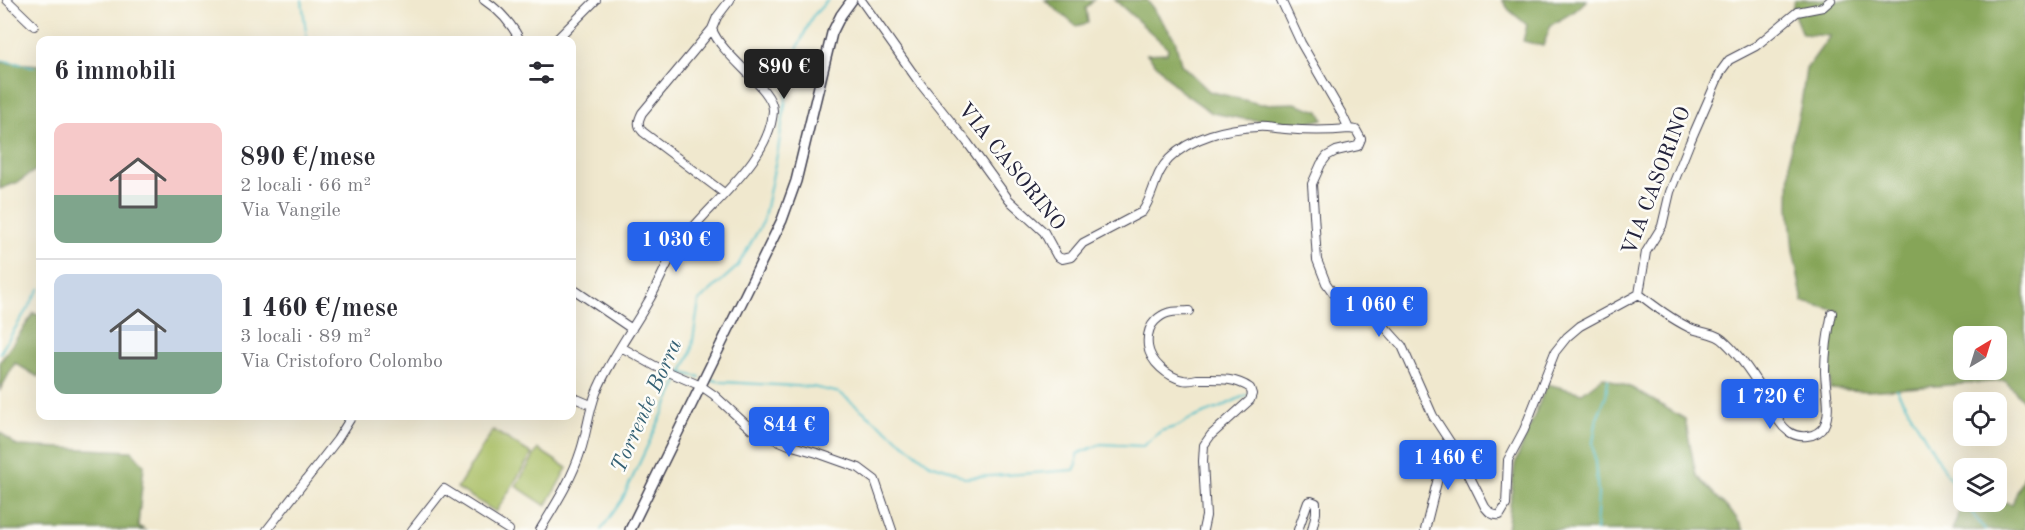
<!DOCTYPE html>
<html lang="it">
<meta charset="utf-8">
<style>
body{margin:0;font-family:"Old Standard TT",serif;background:#f2f2f3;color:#2b2b33;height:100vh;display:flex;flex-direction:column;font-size:22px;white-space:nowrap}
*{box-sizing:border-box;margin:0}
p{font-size:20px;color:#7c7c81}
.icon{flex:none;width:33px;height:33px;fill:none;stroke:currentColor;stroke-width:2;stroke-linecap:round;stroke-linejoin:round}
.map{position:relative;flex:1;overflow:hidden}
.details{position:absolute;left:36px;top:36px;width:540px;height:384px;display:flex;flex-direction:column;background:#fff;border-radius:12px;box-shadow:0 6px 24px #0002}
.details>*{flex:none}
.needle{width:39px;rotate:38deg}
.buttons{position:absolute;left:1953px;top:326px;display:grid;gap:12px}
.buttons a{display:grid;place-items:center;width:54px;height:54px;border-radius:12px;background:#fff;box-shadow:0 6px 24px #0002;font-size:30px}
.price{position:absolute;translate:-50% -51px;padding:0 14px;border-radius:6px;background:#2563eb;color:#fff;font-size:20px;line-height:39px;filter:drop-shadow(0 2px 3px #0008)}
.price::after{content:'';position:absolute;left:50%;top:36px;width:18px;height:14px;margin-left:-9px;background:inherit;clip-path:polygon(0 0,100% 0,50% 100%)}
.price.current{background:#222;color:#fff}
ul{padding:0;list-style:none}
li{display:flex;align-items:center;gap:18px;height:150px;padding:0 18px}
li+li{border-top:2px solid #e1e1e2}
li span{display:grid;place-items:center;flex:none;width:168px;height:120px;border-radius:12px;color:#555}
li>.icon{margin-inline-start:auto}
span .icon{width:72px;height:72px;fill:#fffc;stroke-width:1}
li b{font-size:26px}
h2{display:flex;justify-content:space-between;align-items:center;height:72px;padding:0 18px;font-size:26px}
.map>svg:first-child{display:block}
</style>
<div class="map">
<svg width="2025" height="530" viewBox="0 0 2025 530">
<rect width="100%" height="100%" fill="#fdfcf7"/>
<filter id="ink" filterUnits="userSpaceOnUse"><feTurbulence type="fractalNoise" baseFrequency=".0167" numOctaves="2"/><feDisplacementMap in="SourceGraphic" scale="12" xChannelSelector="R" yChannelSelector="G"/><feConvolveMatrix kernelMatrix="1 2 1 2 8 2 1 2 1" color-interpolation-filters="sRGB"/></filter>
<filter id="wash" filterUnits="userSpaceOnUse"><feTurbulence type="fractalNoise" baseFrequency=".008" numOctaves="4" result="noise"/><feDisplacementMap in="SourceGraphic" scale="24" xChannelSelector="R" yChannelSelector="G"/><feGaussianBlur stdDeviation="1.35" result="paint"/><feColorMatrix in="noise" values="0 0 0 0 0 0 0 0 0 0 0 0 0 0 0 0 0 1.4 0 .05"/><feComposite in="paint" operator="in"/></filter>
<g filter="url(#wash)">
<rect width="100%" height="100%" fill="#f0e8ce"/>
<path fill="#a8be63" stroke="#65704f" stroke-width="1.5" d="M493 430 532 454 496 512 457 488Z
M538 449 567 468 546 506 516 486Z"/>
<path fill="#86a559" stroke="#54644a" stroke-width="1.5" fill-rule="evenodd" d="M1045 0H1094L1086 8 1088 23 1076 26Z
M1115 0H1147L1175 39 1181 64 1209 91 1260 104 1295 103 1319 111 1323 119 1304 124 1244 119 1212 113 1178 89 1147 54 1167 53 1168 48Z
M1502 0H1587L1575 11 1551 25 1543 46 1523 41 1527 25 1509 10Z
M1794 0H2025V402L2005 381 1867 391 1830 389 1829 347 1838 311 1803 302 1793 251 1789 207 1790 151 1801 104 1806 69 1830 36 1802 34 1792 10ZM1964 336H1996V369H1964Z
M0 62 40 65V167L18 182 0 189Z
M34 313 40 316V373L38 377 15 363 0 390V362Z
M1603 377 1632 388 1685 419 1696 475 1735 516 1744 530H1507L1515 464 1547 384 1582 393Z
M0 432 17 446 132 451 144 465 138 526 145 530H0Z
M2025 472V530H1952L1964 501 1997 500 2012 504Z"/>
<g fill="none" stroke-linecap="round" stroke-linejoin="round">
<path stroke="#52bfc9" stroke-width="2" d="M302 0 307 40
M0 60 35 67
M0 353 40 288
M682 373 700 377
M681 374 691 353 699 301 737 267 763 222 778 150 792 60 812 17 828 0
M709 379 722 382 813 387 840 393 930 464 953 471 964 478 1074 470 1077 464V454L1101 444 1143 446 1161 431 1178 426 1190 419 1219 408 1246 395
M1896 389 1965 504 1985 530
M601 530 622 500 679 379
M1596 530 1598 493 1593 442 1597 418 1606 396 1608 379"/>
</g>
</g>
<g filter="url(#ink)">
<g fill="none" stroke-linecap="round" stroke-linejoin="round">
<g stroke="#414051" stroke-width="10">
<path id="minor" d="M7 0 34 26
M484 0C501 11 511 23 520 40
M861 0 919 82 967 142 1009 200 1044 232 1057 256 1062 259 1071 257 1083 243 1142 212C1154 196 1154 174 1169 159 1191 137 1227 128 1258 127 1267 126 1276 129 1285 129 1307 131 1328 131 1349 129L1356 130 1361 139 1358 146 1336 151 1327 156 1321 164 1312 184 1317 260 1326 283 1333 293 1365 305 1402 346 1433 416 1461 459 1485 507C1489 512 1492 516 1500 515L1506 505 1508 460 1524 430 1555 352 1567 337 1580 326 1639 294 1646 252 1662 226 1670 192 1690 142 1721 71 1729 60 1756 46 1797 12 1823 7 1831 0
M1281 0 1301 43 1342 114 1349 129
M712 29 642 113C638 121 637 125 643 132L724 193
M556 40 596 0
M576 291 632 329
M1639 294C1654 306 1670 318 1688 327 1699 333 1716 332 1725 342 1742 358 1757 381 1768 401 1774 411 1778 424 1788 431 1798 439 1817 438 1824 426 1832 411 1825 387 1825 371 1825 351 1828 332 1832 313
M1189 311C1174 312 1166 310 1155 321 1148 328 1147 337 1148 346 1150 362 1168 377 1183 380 1187 381 1193 380 1197 379 1216 379 1234 377 1250 388L1252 394 1250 400 1211 435 1204 445 1203 461 1206 516 1203 530
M621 347 655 366 701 386 714 395 751 429 789 445 817 453 859 468 875 480 892 530
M572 397 591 405
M267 530 337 440 352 416
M412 530 444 489 509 530
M540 530C556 504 572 479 581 450 587 431 589 411 596 393 609 361 631 332 648 302 659 284 665 264 678 246 706 206 770 162 773 111 774 88 722 57 712 29L717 17 730 0
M1298 530 1308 502 1311 501 1316 503V513L1312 530
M1425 530 1438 478 1451 445"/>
</g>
<g stroke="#414051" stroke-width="12">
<path id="tertiary" d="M630 530 782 220 796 181 832 33 841 15 852 0"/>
</g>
<use href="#minor" stroke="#fff" stroke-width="8"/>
<use href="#tertiary" stroke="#fff" stroke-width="9"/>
</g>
</g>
<g text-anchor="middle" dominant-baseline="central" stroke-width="5" stroke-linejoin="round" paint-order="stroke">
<g font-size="21" fill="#22223b" stroke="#fdfcf7">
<text transform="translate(1011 167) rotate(51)">VIA CASORINO</text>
<text transform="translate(1657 181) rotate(-69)">VIA CASORINO</text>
</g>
<g font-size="22" font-style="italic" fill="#356174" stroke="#fdfcf7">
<text transform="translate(647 406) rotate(-66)">Torrente Borra</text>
</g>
</g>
</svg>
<div class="buttons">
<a><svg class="needle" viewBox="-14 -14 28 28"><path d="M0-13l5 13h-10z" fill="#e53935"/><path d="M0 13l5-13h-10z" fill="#7c7c81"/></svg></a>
<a><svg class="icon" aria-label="locate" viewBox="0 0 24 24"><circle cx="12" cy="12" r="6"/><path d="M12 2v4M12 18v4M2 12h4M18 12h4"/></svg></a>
<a><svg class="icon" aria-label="layers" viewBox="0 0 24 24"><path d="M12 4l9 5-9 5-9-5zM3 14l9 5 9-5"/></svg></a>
</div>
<b class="price current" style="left:784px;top:100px">890 €</b>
<b class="price" style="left:676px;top:273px">1 030 €</b>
<b class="price" style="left:1379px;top:338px">1 060 €</b>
<b class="price" style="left:1770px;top:430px">1 720 €</b>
<b class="price" style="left:789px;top:458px">844 €</b>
<b class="price" style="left:1448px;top:491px">1 460 €</b>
<section class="details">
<h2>6 immobili<svg class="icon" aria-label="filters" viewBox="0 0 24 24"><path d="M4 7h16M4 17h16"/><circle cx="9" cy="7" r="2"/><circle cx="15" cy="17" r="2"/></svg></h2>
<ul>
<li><span style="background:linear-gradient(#f6c9c9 60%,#7fa58c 0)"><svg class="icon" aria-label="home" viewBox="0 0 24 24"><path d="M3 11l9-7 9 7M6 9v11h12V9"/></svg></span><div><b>890 €/mese</b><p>2 locali · 66 m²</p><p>Via Vangile</p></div></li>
<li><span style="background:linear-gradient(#c9d6e8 65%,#7fa58c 0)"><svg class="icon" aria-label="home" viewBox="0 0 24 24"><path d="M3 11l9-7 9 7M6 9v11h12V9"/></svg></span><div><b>1 460 €/mese</b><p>3 locali · 89 m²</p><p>Via Cristoforo Colombo</p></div></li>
</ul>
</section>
</div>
